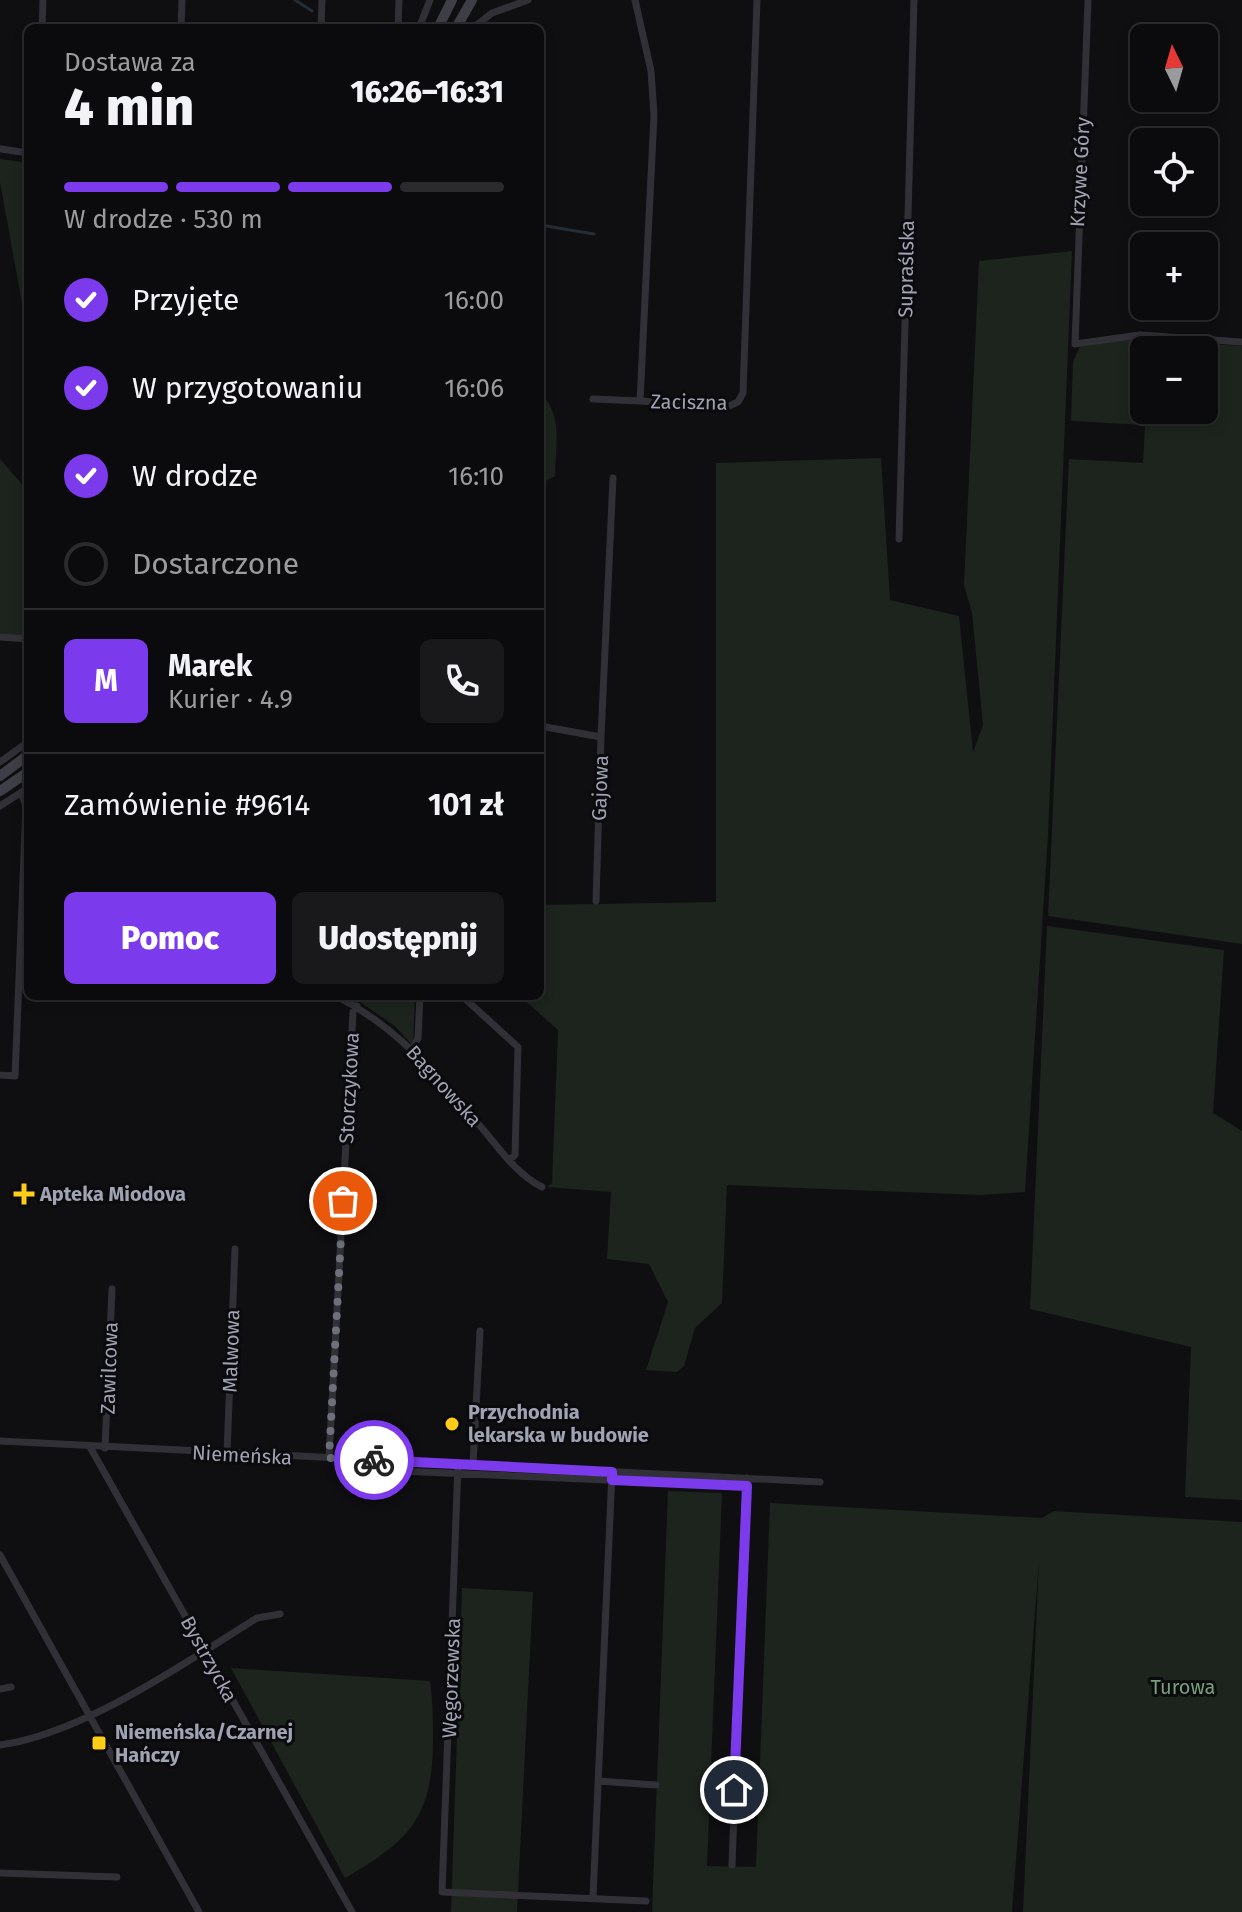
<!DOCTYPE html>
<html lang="pl">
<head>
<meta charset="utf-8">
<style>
	body { margin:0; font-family:"Fira Sans",sans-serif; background:#19191b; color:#f1f3f6; height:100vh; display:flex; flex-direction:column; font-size:30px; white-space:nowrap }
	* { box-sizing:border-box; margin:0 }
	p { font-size:26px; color:#9a9b9d }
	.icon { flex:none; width:44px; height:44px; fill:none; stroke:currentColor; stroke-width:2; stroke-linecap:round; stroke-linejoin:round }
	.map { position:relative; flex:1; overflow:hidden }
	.sheet { position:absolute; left:24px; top:24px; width:520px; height:976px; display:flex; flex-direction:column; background:#0b0b0d; border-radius:12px; box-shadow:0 4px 12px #0003,0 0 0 2px #2b2b2e }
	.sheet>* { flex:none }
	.needle { width:52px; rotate:355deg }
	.controls { position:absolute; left:1130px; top:24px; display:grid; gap:16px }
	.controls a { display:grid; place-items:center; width:88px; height:88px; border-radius:12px; background:#0b0b0d; box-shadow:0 4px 12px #0003,0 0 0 2px #2b2b2e; font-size:40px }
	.pin { position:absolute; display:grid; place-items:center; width:68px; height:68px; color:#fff; margin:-34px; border:4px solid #fff; border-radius:50%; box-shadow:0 2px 8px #0007 }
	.courier { position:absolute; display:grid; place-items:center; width:80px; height:80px; margin:-40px; border:6px solid #7c3aed; border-radius:50%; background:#fff; color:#222; box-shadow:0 2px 10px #0007 }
	.headline em { font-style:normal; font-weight:800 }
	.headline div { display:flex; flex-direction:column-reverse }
	.headline { display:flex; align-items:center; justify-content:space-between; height:136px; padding:0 40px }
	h1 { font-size:52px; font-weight:800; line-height:60px }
	.bar { display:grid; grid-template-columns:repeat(4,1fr); gap:12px 8px; align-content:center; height:96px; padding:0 40px }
	.bar i { height:10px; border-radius:6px; background:#2b2b2e }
	.bar .current { background:#7c3aed }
	.bar p { grid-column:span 4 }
	.line { display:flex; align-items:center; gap:20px; padding:0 40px; border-top:2px solid #2b2b2e }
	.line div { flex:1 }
	.round { display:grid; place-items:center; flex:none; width:84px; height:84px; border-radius:12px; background:#19191b }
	ol { padding:0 40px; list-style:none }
	li { display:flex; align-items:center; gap:24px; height:88px }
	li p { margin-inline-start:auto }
	li .icon { padding:8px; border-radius:50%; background:#7c3aed; color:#fff; stroke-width:4 }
	li:last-child { color:#9a9b9d }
	li i { width:44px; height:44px; border:4px solid #2b2b2e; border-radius:50% }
	.action { display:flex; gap:16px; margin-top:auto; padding:16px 40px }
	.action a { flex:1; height:92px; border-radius:12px; background:#7c3aed; color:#fff; font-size:32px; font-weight:800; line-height:92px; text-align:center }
	.action a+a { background:#19191b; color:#f1f3f6 }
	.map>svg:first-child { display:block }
</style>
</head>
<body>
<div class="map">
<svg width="1242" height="1912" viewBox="0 0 1242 1912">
	<rect width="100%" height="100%" fill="#0f0f11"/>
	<path fill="#1c241d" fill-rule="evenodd" d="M0,159L28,163V336L0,182Z
		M1072,251L1048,835L1025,1192L981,1195L727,1185L722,1303L695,1328L684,1366L677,1372L646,1370L668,1302L649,1264L607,1259L611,1192L547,1187L552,1183L558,1030L520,996H540V905L716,902V463L881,458L890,600L959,616L973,752L983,725L972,613L964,585L979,261Z
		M1130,339L1242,346V944L1048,916L1069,459L1143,463L1145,425L1071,421L1073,362L1080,347ZM1144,350H1204V410H1144Z
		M540,394C564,414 555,447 555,476L540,484Z
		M0,459L28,491V637L0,635Z
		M1047,926L1224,950L1213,1113L1242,1131V1500L1185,1497L1191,1347L1030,1309Z
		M351,996H415L413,1046L395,1026Z
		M668,1491L722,1493L707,1866L756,1867L770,1503L1042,1518L1054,1511L1242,1522V1912H1023L1039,1561L1012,1912H652Z
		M462,1588L533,1592L517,1912H451Z
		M231,1668L430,1681C433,1702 433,1722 433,1743C432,1818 409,1841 345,1878Z"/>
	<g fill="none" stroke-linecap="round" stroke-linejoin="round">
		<path stroke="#252c35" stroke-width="3" d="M295,0L312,11
			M540,225L594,234"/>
		<path stroke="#303036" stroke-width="7" d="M635,0L651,71L654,115L640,401L729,406L738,402L743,393L757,0
			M1088,0L1075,344L1140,335L1242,342
			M42,28L43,0
			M181,28L182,0
			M321,28L322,0
			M398,28L399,0
			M419,28L430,0
			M473,28L492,13L528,0
			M1,149L28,153
			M593,399L640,401
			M899,539L914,0
			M0,637L28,639
			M540,726L601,737L596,901
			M601,737L613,478
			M0,762L28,742
			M0,806L28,788
			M336,996C401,1029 434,1074 481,1127C499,1148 517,1175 542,1187
			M462,996L518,1047L515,1155L509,1160
			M412,1050L418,1038L420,996
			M0,1075L15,1076L26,806L21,792
			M0,1441L820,1482
			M90,1447L352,1912
			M105,1448L112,1289
			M227,1454L235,1249
			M329,1458L353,1012L357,1006
			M458,1464L442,1892L646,1901
			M473,1465L480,1331
			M375,1470L747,1486
			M0,1555L199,1912
			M0,1689L11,1687
			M0,1745C83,1734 186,1662 257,1618L280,1614
			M598,1781L656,1785
			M710,1788L756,1790
			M732,1865L747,1478
			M0,1873L117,1877
			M593,1897L612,1472"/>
		<path stroke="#3e3f46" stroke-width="10" d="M438,28L452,0
			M456,28L472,0
			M0,776L28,755
			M0,791L28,772"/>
	</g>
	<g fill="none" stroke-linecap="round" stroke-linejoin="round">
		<path stroke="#6d6f7a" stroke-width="8" stroke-dasharray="0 14.4" d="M343,1201L329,1458L374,1460"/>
		<path stroke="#7c3aed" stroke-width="10" d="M374,1460L612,1472V1480L747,1486L734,1790"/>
	</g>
	<g fill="#fecd1a" stroke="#0b0a0c" stroke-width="3">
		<path d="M20 1182h8v8h8v8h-8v8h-8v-8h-8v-8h8z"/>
		<circle cx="452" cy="1424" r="8"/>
		<rect x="91" y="1735" width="16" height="16" rx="4"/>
	</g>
	<g text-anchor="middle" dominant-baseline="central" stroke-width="6" stroke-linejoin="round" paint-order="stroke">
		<g font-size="20" fill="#9fa3b3" stroke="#0b0a0c">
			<text transform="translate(1080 172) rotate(-87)">Krzywe Góry</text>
			<text transform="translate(906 269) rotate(-89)">Supraślska</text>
			<text transform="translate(689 402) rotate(1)">Zaciszna</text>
			<text transform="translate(600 788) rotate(-88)">Gajowa</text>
			<text transform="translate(444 1086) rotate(48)">Bagnowska</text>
			<text transform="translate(349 1088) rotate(-87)">Storczykowa</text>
			<text transform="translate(231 1351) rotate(-88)">Malwowa</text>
			<text transform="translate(109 1368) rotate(-88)">Zawilcowa</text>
			<text transform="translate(242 1455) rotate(3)">Niemeńska</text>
			<text transform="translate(209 1659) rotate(61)">Bystrzycka</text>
			<text transform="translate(451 1678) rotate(-88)">Węgorzewska</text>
		</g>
		<g font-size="20" font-weight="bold" fill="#9fa3b3" stroke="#0b0a0c" text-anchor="start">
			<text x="40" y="1194">Apteka Miodova</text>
			<text x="468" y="1412">Przychodnia<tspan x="468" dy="23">lekarska w budowie</tspan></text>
			<text x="115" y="1732">Niemeńska/Czarnej<tspan x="115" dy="23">Hańczy</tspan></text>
		</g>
		<g font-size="20" fill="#75a07c" stroke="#0b0a0c">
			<text x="1183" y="1687">Turowa</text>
		</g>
	</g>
</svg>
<div class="controls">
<a><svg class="needle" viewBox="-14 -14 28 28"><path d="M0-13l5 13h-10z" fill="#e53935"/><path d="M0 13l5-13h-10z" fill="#9a9b9d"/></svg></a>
<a><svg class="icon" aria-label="locate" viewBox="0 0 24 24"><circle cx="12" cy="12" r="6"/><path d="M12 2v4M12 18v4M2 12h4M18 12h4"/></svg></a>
<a>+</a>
<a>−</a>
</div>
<div class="pin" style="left:343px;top:1201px;background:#ea580c"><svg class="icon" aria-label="bag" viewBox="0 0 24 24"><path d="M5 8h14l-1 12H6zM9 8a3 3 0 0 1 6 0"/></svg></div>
<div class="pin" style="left:734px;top:1790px;background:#1f2937"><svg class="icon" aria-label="home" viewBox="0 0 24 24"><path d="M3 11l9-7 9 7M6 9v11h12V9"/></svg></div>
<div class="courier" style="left:374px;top:1460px"><svg class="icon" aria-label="bike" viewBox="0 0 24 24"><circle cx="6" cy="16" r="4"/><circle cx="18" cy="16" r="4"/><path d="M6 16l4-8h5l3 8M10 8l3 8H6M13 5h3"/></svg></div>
<section class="sheet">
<div class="headline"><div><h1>4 min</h1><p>Dostawa za</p></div><em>16:26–16:31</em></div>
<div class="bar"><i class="current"></i><i class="current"></i><i class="current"></i><i></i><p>W drodze · 530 m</p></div>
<ol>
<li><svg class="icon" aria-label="check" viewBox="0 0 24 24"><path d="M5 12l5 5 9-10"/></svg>Przyjęte<p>16:00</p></li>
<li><svg class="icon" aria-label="check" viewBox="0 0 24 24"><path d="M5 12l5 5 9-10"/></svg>W przygotowaniu<p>16:06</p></li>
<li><svg class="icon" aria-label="check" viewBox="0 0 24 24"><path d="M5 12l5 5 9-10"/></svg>W drodze<p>16:10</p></li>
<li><i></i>Dostarczone</li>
</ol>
<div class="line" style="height:144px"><b class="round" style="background:#7c3aed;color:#fff">M</b><div><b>Marek</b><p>Kurier · 4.9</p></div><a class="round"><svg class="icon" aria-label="phone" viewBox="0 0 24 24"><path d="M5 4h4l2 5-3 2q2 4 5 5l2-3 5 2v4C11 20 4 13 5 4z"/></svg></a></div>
<div class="line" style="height:104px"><div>Zamówienie #9614</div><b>101 zł</b></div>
<div class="action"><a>Pomoc</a><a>Udostępnij</a></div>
</section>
</div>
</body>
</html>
